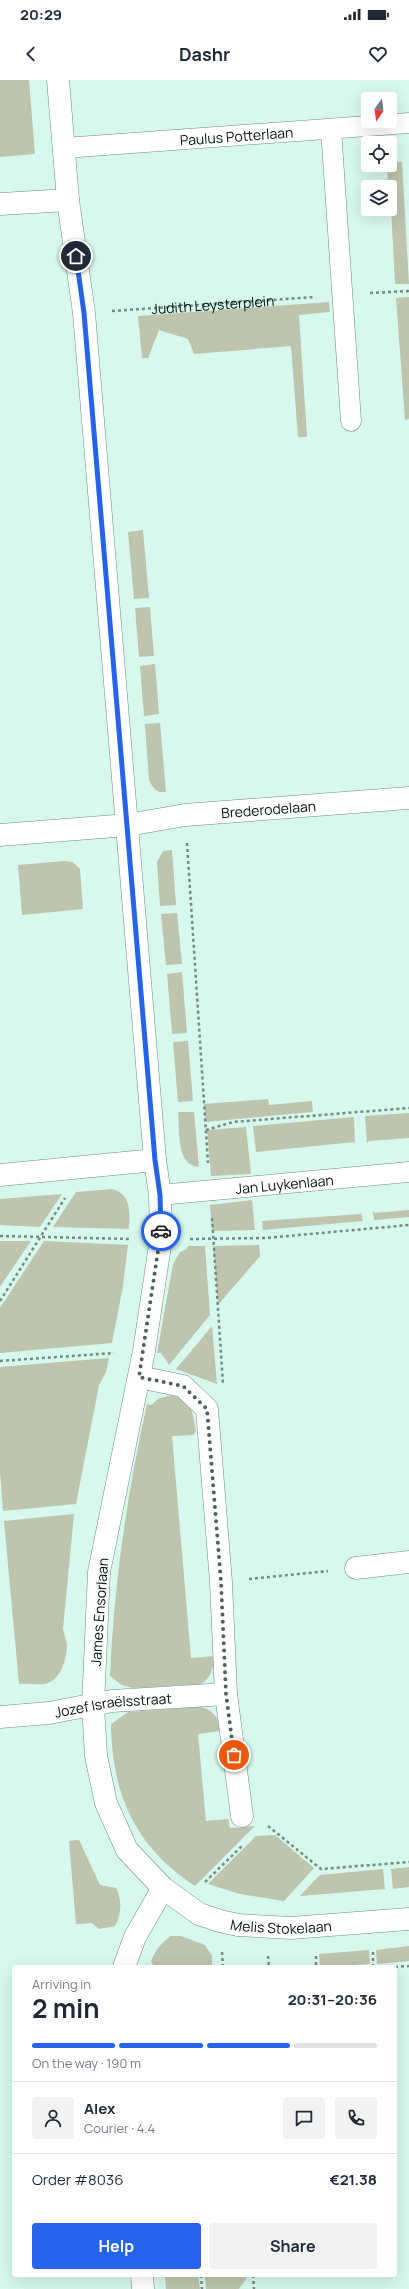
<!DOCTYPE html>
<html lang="en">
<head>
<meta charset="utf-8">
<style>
	body { margin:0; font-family:Manrope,sans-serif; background:#f2f2f3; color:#1f2937; height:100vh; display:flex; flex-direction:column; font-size:15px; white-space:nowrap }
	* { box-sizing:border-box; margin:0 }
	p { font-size:13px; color:#747a83 }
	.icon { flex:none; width:22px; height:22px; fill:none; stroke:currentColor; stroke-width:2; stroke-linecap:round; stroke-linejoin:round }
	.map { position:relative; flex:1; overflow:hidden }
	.side { position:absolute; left:12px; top:1885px; width:385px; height:312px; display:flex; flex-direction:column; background:#fff; border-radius:4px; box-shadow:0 4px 16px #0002 }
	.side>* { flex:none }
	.needle { width:26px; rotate:194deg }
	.buttons { position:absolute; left:361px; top:12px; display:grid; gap:8px }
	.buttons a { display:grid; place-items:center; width:36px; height:36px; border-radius:4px; background:#fff; box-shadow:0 4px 16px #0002; font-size:20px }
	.pin { position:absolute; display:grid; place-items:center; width:34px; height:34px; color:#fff; margin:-17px; border:2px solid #fff; border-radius:50%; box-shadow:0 1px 4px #0007 }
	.courier { position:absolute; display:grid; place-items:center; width:40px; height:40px; margin:-20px; border:3px solid #2563eb; border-radius:50%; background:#fff; color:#222; box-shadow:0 1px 5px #0007 }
	.headline em { font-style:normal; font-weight:700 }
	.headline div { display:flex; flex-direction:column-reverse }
	.headline { display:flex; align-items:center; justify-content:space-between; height:68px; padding:0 20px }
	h1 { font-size:26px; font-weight:700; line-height:30px }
	.bar { display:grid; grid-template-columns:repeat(4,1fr); gap:6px 4px; align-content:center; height:48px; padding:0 20px }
	.bar i { height:5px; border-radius:3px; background:#e0e1e3 }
	.bar .selected { background:#2563eb }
	.bar p { grid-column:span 4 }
	.line { display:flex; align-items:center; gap:10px; padding:0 20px; border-top:1px solid #e0e1e3 }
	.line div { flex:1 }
	.round { display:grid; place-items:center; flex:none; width:42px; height:42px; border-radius:4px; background:#f2f2f3 }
	.action { display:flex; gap:8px; margin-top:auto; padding:8px 20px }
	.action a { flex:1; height:46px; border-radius:4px; background:#2563eb; color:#fff; font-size:16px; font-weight:700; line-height:46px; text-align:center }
	.action a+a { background:#f2f2f3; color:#1f2937 }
	.status { display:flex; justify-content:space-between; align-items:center; height:28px; padding:0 20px; background:#fff; direction:ltr }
	.status svg { height:11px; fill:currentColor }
	header { display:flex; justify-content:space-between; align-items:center; height:52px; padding:0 20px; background:#fff; font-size:18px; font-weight:700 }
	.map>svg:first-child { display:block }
</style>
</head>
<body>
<div class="status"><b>20:29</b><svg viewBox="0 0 49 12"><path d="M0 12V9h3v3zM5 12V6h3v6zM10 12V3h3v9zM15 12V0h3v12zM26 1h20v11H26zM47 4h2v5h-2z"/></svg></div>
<header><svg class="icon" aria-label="back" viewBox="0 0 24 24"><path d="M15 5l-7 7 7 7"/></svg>Dashr<svg class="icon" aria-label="heart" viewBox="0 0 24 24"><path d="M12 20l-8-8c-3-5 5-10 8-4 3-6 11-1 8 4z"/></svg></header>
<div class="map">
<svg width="409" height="2209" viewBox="0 0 409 2209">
	<rect width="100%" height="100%" fill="#d7f8ed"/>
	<path fill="#bec4ad" d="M0,0H29L35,74L0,77Z
		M390,82H402L409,204H395L390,107H388L387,85H390Z
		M409,217V339L405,340L396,218Z
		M329,222L330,232L299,235L307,357H298L291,266L194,274L188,259L159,250L148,278H142L138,236Z
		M143,450L149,518L134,519L128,452Z
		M150,527L154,576L139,577L135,528Z
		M155,584L159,634L144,636L140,586Z
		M160,643L166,712C157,713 153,709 149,700L145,644Z
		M172,770L176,825L160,826L157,782L163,771Z
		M64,781L73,782L80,789L83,829L22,835L18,785Z
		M177,833L182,884L166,885L161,834Z
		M182,892L187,953L172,954L167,894Z
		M188,961L193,1021L178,1022L173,962Z
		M268,1019L269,1025L312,1021L313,1032L206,1042L204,1024Z
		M178,1032H194L199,1087C175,1085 180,1050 178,1032Z
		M409,1033V1058L369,1061L367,1063L365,1036Z
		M354,1037L355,1064L354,1062L256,1072L253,1046Z
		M246,1047L251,1094L211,1096L207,1050Z
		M112,1109C131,1114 130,1132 129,1149L53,1147L76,1112Z
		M62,1114L40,1147L0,1145V1119Z
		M252,1120L255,1150L212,1151L210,1125Z
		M409,1130V1137L374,1140L373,1131L375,1133Z
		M361,1132L363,1141L263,1150L262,1141L360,1134Z
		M0,1161H31L0,1207Z
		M44,1161L128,1165L123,1206L112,1263L0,1273V1228Z
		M259,1165L260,1176L218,1225L213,1166Z
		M188,1166H205L210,1235L169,1285L161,1273H157L173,1184L180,1172L187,1169Z
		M212,1246L217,1304L176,1289Z
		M109,1278L106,1292L99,1305L76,1424L3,1431L0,1391V1287Z
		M171,1315C194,1320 192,1333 196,1351L193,1355L172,1356L191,1578L214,1576C214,1587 211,1598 201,1604L133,1608L122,1605L110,1596C114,1504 127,1414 147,1324L151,1325L158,1319Z
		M74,1434L63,1549C64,1554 66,1559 67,1564C67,1578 61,1601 44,1604C36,1605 28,1603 19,1604L4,1441Z
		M197,1627C211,1627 219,1637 221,1651L198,1654L206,1741L228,1739L230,1748L255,1746L195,1806C135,1767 112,1714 111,1644L128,1632Z
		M275,1755L314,1788L284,1821L240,1814L208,1804L256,1756Z
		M79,1760L100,1805L116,1808C122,1820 122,1833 115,1846L99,1849L92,1843L76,1844L69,1761Z
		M409,1787V1807L393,1809L391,1789Z
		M383,1789L385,1809L300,1816L320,1795Z
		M171,1856H181L205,1865L212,1876V1887H154L151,1881C156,1869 161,1863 171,1856Z
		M409,1866V1881L377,1884L376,1870Z
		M369,1870L370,1884L320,1887L319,1874Z
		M165,2195H198L200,2209H166Z
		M246,2195V2199L239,2209H206L205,2196Z"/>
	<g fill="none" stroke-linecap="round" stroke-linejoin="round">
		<g stroke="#6c8a81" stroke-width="21">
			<g id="lane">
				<path d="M331,49L351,341"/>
				<path id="s2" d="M64,68L409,43"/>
				<path id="s3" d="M160,1115L409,1092"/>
			</g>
		</g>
		<g stroke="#6c8a81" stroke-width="23">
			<g id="street">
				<path id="s4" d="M58,0L68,120L84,233L155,1080L160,1115L161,1159L144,1271L99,1492L93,1626L96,1676L106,1723L127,1770L163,1808L199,1834L220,1841L238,1845L291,1848L409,1839"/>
				<path d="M0,124L68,120"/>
				<path id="s5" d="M0,755L128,745L185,735L409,718"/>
				<path d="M0,1095L155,1080"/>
				<path d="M139,1297L183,1306L207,1329L221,1502L226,1614L242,1736"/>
				<path d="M356,1488L409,1482"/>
				<path id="s6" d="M0,1637L49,1633L112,1621L226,1614"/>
				<path d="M124,1887L135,1857L163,1808"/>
				<path d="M142,2195L143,2209"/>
			</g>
		</g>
		<g stroke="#758b84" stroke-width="2.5" stroke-dasharray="3 3" stroke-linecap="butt">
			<path d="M370,213L409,211"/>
			<path id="s1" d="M112,231L315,217"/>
			<path d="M187,763L208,1083"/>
			<path d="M206,1050L233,1042L409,1028"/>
			<path d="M212,1138L223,1304"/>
			<path d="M0,1156L131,1159"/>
			<path d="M190,1159L266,1158L409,1145"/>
			<path d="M0,1221L65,1118"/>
			<path d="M0,1281L114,1273"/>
			<path d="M249,1499L328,1491"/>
			<path d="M268,1746L321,1789L409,1782"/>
			<path d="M205,1802L243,1765"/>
			<path d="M222,1872L223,1887"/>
			<path d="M373,1872V1887"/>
			<path d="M268,1876L269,1887"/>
			<path d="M316,1876V1887"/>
			<path d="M395,1887L409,1886"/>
			<path d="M201,2195L202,2209"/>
			<path d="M253,2195L254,2209"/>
		</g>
		<use href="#lane" stroke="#fff" stroke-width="20"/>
		<use href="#street" stroke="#fff" stroke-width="22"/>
	</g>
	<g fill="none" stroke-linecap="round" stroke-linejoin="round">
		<path stroke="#4e615b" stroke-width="4" stroke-dasharray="0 7.2" d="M161,1151L139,1297L183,1306L207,1329L221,1502L226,1614L234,1675"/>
		<path stroke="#2563eb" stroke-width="5" d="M76,176L84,233L155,1080L160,1115L161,1151"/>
	</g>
	<g text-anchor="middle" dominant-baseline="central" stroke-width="4" stroke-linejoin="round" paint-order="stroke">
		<g font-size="14" fill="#05100c" stroke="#f8fefc">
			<text stroke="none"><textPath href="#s2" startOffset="173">Paulus Potterlaan</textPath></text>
			<text stroke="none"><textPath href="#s1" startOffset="101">Judith Leysterplein</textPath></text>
			<text stroke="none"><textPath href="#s5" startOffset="270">Brederodelaan</textPath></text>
			<text stroke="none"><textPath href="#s3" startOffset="125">Jan Luykenlaan</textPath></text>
			<text transform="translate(99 1532) rotate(-86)">James Ensorlaan</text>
			<text stroke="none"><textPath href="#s6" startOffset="114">Jozef Israëlsstraat</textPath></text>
			<text stroke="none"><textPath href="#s4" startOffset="1967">Melis Stokelaan</textPath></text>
		</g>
	</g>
</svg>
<div class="buttons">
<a><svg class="needle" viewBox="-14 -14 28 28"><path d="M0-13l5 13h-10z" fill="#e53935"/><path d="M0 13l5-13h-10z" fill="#747a83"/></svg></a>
<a><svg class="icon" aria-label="locate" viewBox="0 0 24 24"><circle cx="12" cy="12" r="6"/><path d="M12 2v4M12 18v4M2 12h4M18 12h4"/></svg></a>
<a><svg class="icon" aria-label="layers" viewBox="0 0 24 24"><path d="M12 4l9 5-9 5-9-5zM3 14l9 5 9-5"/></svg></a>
</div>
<div class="pin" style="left:234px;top:1675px;background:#ea580c"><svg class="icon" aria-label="bag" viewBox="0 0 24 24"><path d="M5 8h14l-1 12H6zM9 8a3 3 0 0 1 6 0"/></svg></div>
<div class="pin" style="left:76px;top:176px;background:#1f2937"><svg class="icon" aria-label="home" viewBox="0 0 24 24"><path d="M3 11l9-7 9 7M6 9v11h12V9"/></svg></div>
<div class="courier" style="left:161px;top:1151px"><svg class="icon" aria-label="car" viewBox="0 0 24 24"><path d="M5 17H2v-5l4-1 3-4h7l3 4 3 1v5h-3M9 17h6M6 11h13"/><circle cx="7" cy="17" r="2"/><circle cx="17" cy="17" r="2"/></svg></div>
<section class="side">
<div class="headline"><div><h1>2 min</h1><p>Arriving in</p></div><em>20:31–20:36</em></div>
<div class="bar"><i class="selected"></i><i class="selected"></i><i class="selected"></i><i></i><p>On the way · 190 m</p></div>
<div class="line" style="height:72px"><a class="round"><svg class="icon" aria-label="person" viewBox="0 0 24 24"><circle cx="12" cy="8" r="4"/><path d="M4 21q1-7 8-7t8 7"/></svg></a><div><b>Alex</b><p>Courier · 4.4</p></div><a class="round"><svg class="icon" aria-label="chat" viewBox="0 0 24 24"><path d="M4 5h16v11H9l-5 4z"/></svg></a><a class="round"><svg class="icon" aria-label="phone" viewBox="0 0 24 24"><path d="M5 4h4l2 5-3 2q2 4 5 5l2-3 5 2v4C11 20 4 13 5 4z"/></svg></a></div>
<div class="line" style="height:52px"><div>Order #8036</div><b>€21.38</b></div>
<div class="action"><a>Help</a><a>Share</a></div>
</section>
</div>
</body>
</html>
